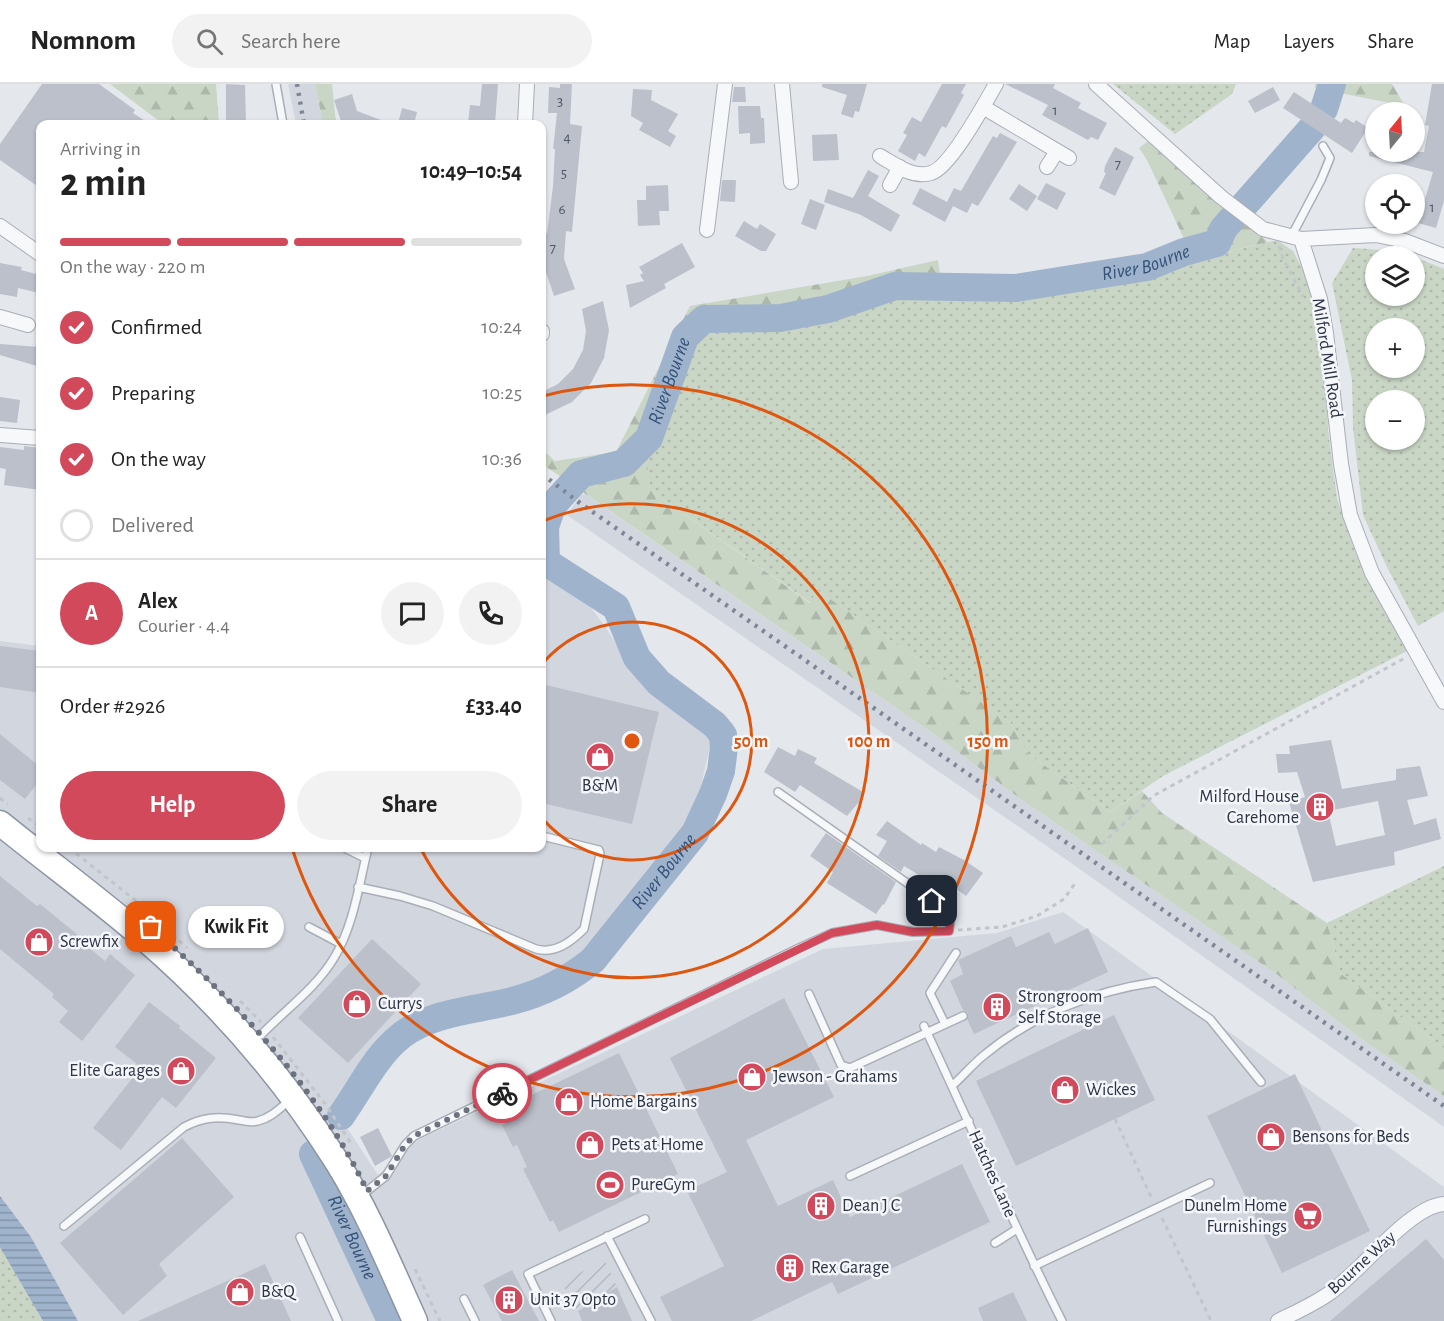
<!DOCTYPE html>
<html lang="en">
<head>
<meta charset="utf-8">
<style>
	body { margin:0; font-family:"Alegreya Sans",sans-serif; background:#f2f2f2; color:#222; height:100vh; display:flex; flex-direction:column; font-size:22px; white-space:nowrap }
	* { box-sizing:border-box; margin:0 }
	p { font-size:20px; color:#767676 }
	.icon { flex:none; width:33px; height:33px; fill:none; stroke:currentColor; stroke-width:2; stroke-linecap:round; stroke-linejoin:round }
	.map { position:relative; flex:1; overflow:hidden }
	.sheet { position:absolute; left:36px; top:36px; width:510px; height:732px; display:flex; flex-direction:column; background:#fff; border-radius:12px; box-shadow:0 2px 4px #0004 }
	.sheet>* { flex:none }
	.needle { width:39px; rotate:18deg }
	.controls { position:absolute; left:1365px; top:18px; display:grid; gap:12px }
	.controls a { display:grid; place-items:center; width:60px; height:60px; border-radius:50%; background:#fff; box-shadow:0 2px 4px #0004; font-size:30px }
	.pin { position:absolute; display:grid; place-items:center; width:51px; height:51px; color:#fff; margin:-26px; border-radius:12px; box-shadow:0 3px 9px #0006 }
	.courier { position:absolute; display:grid; place-items:center; width:60px; height:60px; margin:-30px; border:4px solid #d1495b; border-radius:50%; background:#fff; color:#222; box-shadow:0 2px 8px #0007 }
	.bubble { position:absolute; height:42px; border-radius:21px; background:#fff; box-shadow:0 2px 4px #0004; font-size:20px; font-weight:700; line-height:42px; text-align:center }
	.summary em { font-style:normal; font-weight:700 }
	.summary div { display:flex; flex-direction:column-reverse }
	.summary { display:flex; align-items:center; justify-content:space-between; height:102px; padding:0 24px }
	h1 { font-size:39px; font-weight:700; line-height:45px }
	.bar { display:grid; grid-template-columns:repeat(4,1fr); gap:9px 6px; align-content:center; height:72px; padding:0 24px }
	.bar i { height:8px; border-radius:4px; background:#e0e0e0 }
	.bar .selected { background:#d1495b }
	.bar p { grid-column:span 4 }
	.line { display:flex; align-items:center; gap:15px; padding:0 24px; border-top:2px solid #e0e0e0 }
	.line div { flex:1 }
	.round { display:grid; place-items:center; flex:none; width:63px; height:63px; border-radius:32px; background:#f2f2f2 }
	ol { padding:0 24px; list-style:none }
	li { display:flex; align-items:center; gap:18px; height:66px }
	li p { margin-inline-start:auto }
	li .icon { padding:6px; border-radius:50%; background:#d1495b; color:#fff; stroke-width:4 }
	li:last-child { color:#767676 }
	li i { width:33px; height:33px; border:3px solid #e0e0e0; border-radius:50% }
	.button { display:flex; gap:12px; margin-top:auto; padding:12px 24px }
	.button a { flex:1; height:69px; border-radius:36px; background:#d1495b; color:#fff; font-size:24px; font-weight:700; line-height:69px; text-align:center }
	.button a+a { background:#f2f2f2; color:#222 }
	header { display:flex; align-items:center; gap:36px; box-sizing:border-box; height:84px; padding:0 30px; background:#fff; border-bottom:2px solid #e0e0e0 }
	header strong { font-size:28px }
	nav { display:flex; gap:33px; margin-inline-start:auto; font-size:21px }
	.search { width:420px; height:54px; background:#f2f2f2; display:flex; align-items:center; gap:15px; box-sizing:border-box; padding:0 21px; border-radius:33px; color:#767676; font-size:22px }
	.map>svg:first-child { display:block }
</style>
</head>
<body>
<header>
<strong>Nomnom</strong>
<div class="search"><svg class="icon" aria-label="search" viewBox="0 0 24 24"><circle cx="10" cy="10" r="6"/><path d="M15 15l6 6"/></svg>Search here</div>
<nav><a>Map</a><a>Layers</a><a>Share</a></nav>
</header>
<div class="map">
<svg width="1444" height="1237" viewBox="0 0 1444 1237">
	<defs>
		<pattern id="industrial-furrows" width="10" height="10" patternUnits="userSpaceOnUse" patternTransform="scale(1.5)"><rect width="10" height="10" fill="#d2d6de"/><path d="M-1 1l2-2M0 10L10 0M9 11l2-2" fill="none" stroke="#b4b8c0"/></pattern>
		<pattern id="grass-dots" width="8" height="8" patternUnits="userSpaceOnUse" patternTransform="scale(1.5)"><rect width="8" height="8" fill="#c9d6c5"/><path d="M2 2h.1M6 6h.1" fill="none" stroke="#adb8ab" stroke-width="1.8" stroke-linecap="round"/></pattern>
		<pattern id="forest-firs" width="22" height="20" patternUnits="userSpaceOnUse" patternTransform="scale(1.5)"><rect width="22" height="20" fill="#c9d6c5"/><path d="M5 1l3.5 6h-7zM16 11l3.5 6h-7z" fill="#adb8ab"/></pattern>
		<pattern id="water-rules" width="6" height="5" patternUnits="userSpaceOnUse" patternTransform="scale(1.5)"><rect width="6" height="5" fill="#9fb4cc"/><path d="M0 2.5h6" fill="none" stroke="#8293a7"/></pattern>
	</defs>
	<rect width="100%" height="100%" fill="#e4e7ec"/>
	<path fill="#d2d6de" d="M288,0H315L323,40H296Z
		M585,410L931,648L1022,716L1275,889L1360,954L1444,1012V1043L1064,774L567,431L581,411Z
		M542,466L596,530L648,605L712,654L691,744L628,824L570,889L419,935L385,957L336,1027L378,1091L418,1056L823,865L997,849L1063,828L1444,1103V1237H78L31,1153L0,1112V557L40,562V764H542Z"/>
	<path fill="url(#industrial-furrows)" d="M605,1177L617,1203L593,1220L578,1227L561,1198Z"/>
	<path fill="url(#grass-dots)" fill-rule="evenodd" d="M1113,0H1236L1232,10L1175,50Z
		M1277,156L1293,167L1304,188L1313,215L1326,272L1328,346L1337,414L1356,470L1407,567L1163,692L1110,728L1027,669L1010,638L817,506L811,519L650,406L646,380L686,276L700,254L713,245L892,214L1060,208Z
		M1353,164C1390,166 1410,170 1444,185V527L1418,542L1387,483L1363,431L1353,344L1352,296L1332,199ZM1376,172H1414V212H1376ZM1376,244H1414V284H1376ZM1376,316H1414V356H1376Z
		M1444,782V964L1341,890L1327,839Z
		M0,1163L5,1168L43,1237H0Z"/>
	<path fill="url(#forest-firs)" d="M110,0H216L219,40H163Z
		M315,0H332L336,40H323Z
		M1315,0H1392L1405,22L1315,4Z
		M1148,57L1268,158L1194,176L1147,76L1139,64Z
		M938,176L943,212L892,214L713,245L700,254L686,276L647,380L650,406L810,519L817,506L1010,638L1027,669L1110,728L1142,707L1162,729L1327,839L1341,890L1444,964V1012L1360,954L1275,889L1022,716L931,648L542,380V365L555,377L616,368L690,222L867,192Z"/>
	<path fill="url(#water-rules)" d="M0,1112L31,1153L78,1237H43L0,1163Z"/>
	<g fill="none" stroke-linecap="round" stroke-linejoin="round">
		<g stroke="#9fb4cc" stroke-width="28">
			<path d="M1324,25L1332,0"/>
			<path id="s1" d="M341,1032C361,1004 375,972 402,951C432,928 476,926 512,917C543,909 569,896 593,876L695,749L713,710L721,687L724,663L723,651L715,641L659,599L637,574L616,523L546,478L545,443L552,422L581,390L624,379L649,354L685,253L704,235L780,234L828,225L895,202L1016,204L1147,183L1184,168L1217,159L1224,144L1312,44"/>
			<path id="s2" d="M313,1070L391,1237"/>
		</g>
	</g>
	<path fill="#bbc0ca" fill-rule="evenodd" d="M42,0H99L135,26L133,29L150,40H40V104L0,76V60Z
		M226,0L245,1L246,40H226Z
		M482,0H498L495,40H468L470,21L480,22Z
		M560,0H572L570,40L582,42L572,148L566,147L564,175L575,205L554,212L542,176V150H547L553,102L555,65H553L557,29H548L549,3L560,4Z
		M822,0H867L859,28L855,27L853,34L841,30L847,11L822,3Z
		M942,0H966L961,9L964,11L946,44L942,42L925,73L919,69L915,77L898,67L907,51L903,49L912,33L921,38Z
		M1005,0H1055L1053,4L1081,19L1078,24L1107,39L1098,56L1091,53L1088,56L1042,31L1048,21Z
		M1432,0H1444V117L1436,144L1418,139L1433,88L1369,72V68H1424L1429,42L1425,41Z
		M734,3H745L746,18H732Z
		M1273,3L1280,16L1255,29L1248,17Z
		M633,5L652,6L651,16L678,30L668,47L676,52L670,63L639,46L643,39L631,32Z
		M1294,8L1341,39L1345,34L1354,39L1356,36L1368,44L1352,69L1283,24Z
		M352,10L357,27L389,39L388,40H342L334,16Z
		M738,22H760L761,34H764L765,59L750,60V49L739,50Z
		M402,24L417,28L414,40H398Z
		M1000,49L1017,58L978,122L972,119L967,129L953,122L945,138L912,120L920,104L947,118L954,104L961,107L993,52L997,54Z
		M837,50L839,76L813,77L812,51Z
		M1115,63L1134,73L1115,112L1099,104L1106,89L1104,88L1105,82Z
		M868,86L879,92L868,112L900,131L891,148L861,131L824,118L828,105L853,114Z
		M722,96H736L735,118L720,117Z
		M1046,99L1066,109L1057,126L1037,115Z
		M1019,100L1037,112L1027,127L1009,115Z
		M668,101L669,127H659L660,141L638,142L637,116H646V102Z
		M810,115L825,121L816,146L801,140Z
		M744,137L757,145L760,140L776,150L766,167H761L735,152Z
		M682,159L695,183L664,200L666,204L630,224L626,201L644,197L640,191L643,189L639,183Z
		M0,179L22,183L21,186L40,191L39,209L18,204L17,213L0,210Z
		M603,217L609,246L604,274L591,299L572,318L545,331L542,318V308L558,300L573,285L583,266L586,247L582,225Z
		M0,260L40,263V283L0,271Z
		M0,313L20,316L17,339L0,337Z
		M24,362L40,364V406L4,401L6,385L0,384V363L24,366Z
		M0,562L40,567V609L0,603Z
		M542,600L659,628L632,740L542,719Z
		M0,650L40,683V696L25,715L0,696Z
		M1331,656L1342,705L1396,696V685L1420,682L1428,712L1407,716L1414,741L1436,734L1441,755L1394,768L1395,781L1313,798L1289,718L1305,713L1297,688L1278,689L1276,670H1290L1289,662ZM1378,717L1385,751L1336,762L1328,727Z
		M778,663L795,672L798,665L817,674L814,679L863,708L859,718L847,732L800,701L795,708L764,688Z
		M887,737L921,761L922,759L936,768L939,763L964,776L983,789L966,812L947,798L942,805L904,782L901,788L878,772L887,757L876,751Z
		M826,749L896,798L884,821L883,820L876,830L827,799L833,788L810,772Z
		M0,792L37,822L40,820L78,851L76,853L105,877L110,870L135,891L82,957L59,938L68,927L52,913L54,910L0,865Z
		M1088,844L1108,888L974,950L967,935L968,929L963,926L950,897L963,890L958,876L1011,852L1016,863L1049,848L1055,860Z
		M372,855L421,900L348,979L298,934Z
		M784,914L834,1013L746,1056L778,1122L833,1096L850,1133L962,1080L990,1138L838,1210L832,1198L751,1237H672L660,1213L724,1182L687,1107L727,1088L670,974Z
		M149,918L180,942L179,944L216,974L176,1024L162,1013L121,1066L93,1044L141,983L115,963Z
		M1114,931L1155,1016L1016,1082L976,997Z
		M619,969L678,1090L559,1148L553,1136L550,1138L523,1085L527,1083L517,1061L513,1063L502,1041L506,1039L500,1026Z
		M1295,990L1370,1147L1282,1189L1207,1032Z
		M378,1044L392,1072L375,1082L360,1053Z
		M182,1054L234,1113L159,1180L167,1192L123,1231L60,1159Z
		M1426,1155L1444,1176V1237H1330Z
		M265,1180L291,1237H138Z
		M512,1186L539,1237H502L483,1201Z
		M617,1203L632,1237H582L578,1227Z
		M1013,1208L1027,1237H983L978,1224Z"/>
	<g fill="none" stroke-linecap="round" stroke-linejoin="round">
		<g stroke="#a9aeb7" stroke-width="10">
			<path id="lane" d="M276,0L283,40
				M1291,153L1321,96L1330,74L1323,62
				M345,764L365,774
				M358,803L400,812L433,822L536,865C555,870 571,858 584,845L600,770L599,766L542,752
				M309,843L341,860
				M809,910L841,981L850,984L963,932
				M945,940L930,909L956,869
				M924,942C970,1040 1013,1140 1062,1237
				M261,951C285,926 316,904 334,874C354,841 359,800 368,764
				M953,1001C963,992 972,981 983,972C1032,931 1093,907 1156,898L1210,935L1261,998
				M850,1092L969,1037
				M367,1107L386,1092L405,1061L414,1052L799,864L832,849L877,841L913,848L949,847L951,830L778,708
				M64,1142L184,1043C203,1033 218,1032 239,1036C246,1037 251,1039 258,1037C271,1034 280,1024 290,1016
				M607,1152L651,1237
				M300,1153L338,1237
				M995,1159L1017,1145
				M1034,1182L1210,1099
				M464,1215L475,1237
				M551,1237L528,1190L645,1135"/>
		</g>
		<g stroke="#a9aeb7" stroke-width="16">
			<path id="street" d="M782,0L791,98
				M1096,0L1221,113L1263,145L1301,155L1376,151L1405,157L1444,172
				M983,23L1069,74
				M525,40L527,0
				M880,72C894,80 913,95 931,89C950,84 985,19 996,0
				M1047,83L1057,67
				M890,101L900,83
				M0,142L40,170
				M707,146L725,0
				M1301,155L1320,215L1326,249L1341,380L1350,431L1372,489L1444,618
				M0,233L28,241
				M542,247V250
				M0,351L40,354
				M1278,1237C1296,1228 1315,1220 1331,1208C1361,1187 1410,1122 1444,1120"/>
		</g>
		<g stroke="#8b94a3" stroke-width="27">
			<path id="highway" d="M0,739C48,778 99,815 145,855C220,920 285,995 337,1078C368,1128 391,1184 415,1237"/>
		</g>
		<path stroke="#c2c5cb" stroke-width="3" stroke-dasharray="4.5 4.5" stroke-linecap="butt" d="M1279,162L1283,174L1303,213
			M0,714L8,720
			M28,734L40,743
			M1102,760L1153,712L1403,575
			M69,764L140,820L187,864
			M958,846L1002,843L1037,832L1064,815L1076,798
			M240,917L261,938
			M273,953L326,1021L352,1061
			M1115,1035L1152,1115
			M1162,1134L1211,1237
			M415,1185L440,1237"/>
		<use href="#lane" stroke="#f7f8fa" stroke-width="7"/>
		<use href="#street" stroke="#f7f8fa" stroke-width="14"/>
		<use href="#highway" stroke="#fff" stroke-width="24"/>
		<path stroke="#7d8696" stroke-width="4.5" stroke-dasharray="3 6" stroke-linecap="butt" d="M297,0L304,40
			M542,390L577,417L1444,1022"/>
	</g>
	<g fill="none" stroke-linecap="round" stroke-linejoin="round">
		<path stroke="#6c737f" stroke-width="6" stroke-dasharray="0 10.8" d="M151,843C234,916 320,1006 367,1107L386,1092L405,1061L414,1052L502,1009"/>
		<path stroke="#d1495b" stroke-width="8" d="M502,1009L832,849L877,841L913,848L949,847L951,830L932,817"/>
	</g>
	<g fill="none" stroke="#df570f" stroke-width="3">
		<path d="M542 580A119 119 0 1 1 542 734"/>
		<path d="M543 437A237 237 0 1 1 421 765"/>
		<path d="M543 312A356 356 0 1 1 292 764"/>
	</g>
	<defs>
		<g id="shop-disc" transform="scale(1.5)"><circle r="9.5" fill="#d1495b" stroke="#f4f6f9"/><path d="M-5-2.5h2.3a2.7 3.5 0 0 1 5.4 0H5L5.5 6h-11ZM-1.5-2.5h3a1.5 2.3 0 0 0-3 0Z" fill="#fff"/></g>
		<g id="building-disc" transform="scale(1.5)"><circle r="9.5" fill="#d1495b" stroke="#f4f6f9"/><path d="M-4-6H4V6H1V3H-1V6H-4ZM-2.5-4.3h1.7v1.8h-1.7ZM.8-4.3h1.7v1.8H.8ZM-2.5-1h1.7V.8h-1.7ZM.8-1h1.7V.8H.8Z" fill="#fff"/></g>
		<g id="stadium-disc" transform="scale(1.5)"><circle r="9.5" fill="#d1495b" stroke="#f4f6f9"/><path d="M0-5a6.5 5 0 1 0 0 10a6.5 5 0 1 0 0-10ZM-3.5-1.8h7v3.6h-7Z" fill="#fff"/></g>
		<g id="supermarket-disc" transform="scale(1.5)"><circle r="9.5" fill="#d1495b" stroke="#f4f6f9"/><path d="M-6-5.5h2.5l.6 2H6L4.5 2H-2.5L-4.4-4H-6ZM-1.5 3.2a1.3 1.3 0 1 0 .1 0ZM3 3.2a1.3 1.3 0 1 0 .1 0Z" fill="#fff"/></g>
	</defs>
	<g fill-rule="evenodd">
		<use href="#shop-disc" x="600" y="673"/>
		<use href="#building-disc" x="1320" y="723"/>
		<use href="#shop-disc" x="39" y="858"/>
		<use href="#shop-disc" x="357" y="920"/>
		<use href="#building-disc" x="997" y="923"/>
		<use href="#shop-disc" x="181" y="987"/>
		<use href="#shop-disc" x="752" y="993"/>
		<use href="#shop-disc" x="1065" y="1006"/>
		<use href="#shop-disc" x="569" y="1018"/>
		<use href="#shop-disc" x="1271" y="1053"/>
		<use href="#shop-disc" x="590" y="1061"/>
		<use href="#stadium-disc" x="610" y="1101"/>
		<use href="#building-disc" x="821" y="1122"/>
		<use href="#supermarket-disc" x="1308" y="1132"/>
		<use href="#building-disc" x="790" y="1184"/>
		<use href="#shop-disc" x="240" y="1208"/>
		<use href="#building-disc" x="509" y="1216"/>
	</g>
	<g text-anchor="middle" dominant-baseline="central" stroke-width="5" stroke-linejoin="round" paint-order="stroke">
		<g font-size="15" fill="#4f5766">
			<text x="560" y="17">3</text>
			<text x="1055" y="26">1</text>
			<text x="567" y="53">4</text>
			<text x="1118" y="80">7</text>
			<text x="564" y="89">5</text>
			<text x="1432" y="123">1</text>
			<text x="562" y="125">6</text>
			<text x="553" y="164">7</text>
		</g>
		<g font-size="18" fill="#2b3445" stroke="#f4f6f9">
			<text transform="translate(1327 274) rotate(81)">Milford Mill Road</text>
			<text transform="translate(992 1090) rotate(66)">Hatches Lane</text>
			<text transform="translate(1362 1179) rotate(-42)">Bourne Way</text>
		</g>
		<g font-size="18" fill="#2b3445" stroke="#f4f6f9" text-anchor="start">
			<text x="600" y="702" text-anchor="middle">B&amp;M</text>
			<text x="1299" y="713" text-anchor="end">Milford House<tspan x="1299" dy="21">Carehome</tspan></text>
			<text x="60" y="858">Screwfix</text>
			<text x="1018" y="913">Strongroom<tspan x="1018" dy="21">Self Storage</tspan></text>
			<text x="378" y="920">Currys</text>
			<text x="160" y="987" text-anchor="end">Elite Garages</text>
			<text x="773" y="993">Jewson - Grahams</text>
			<text x="1086" y="1006">Wickes</text>
			<text x="590" y="1018">Home Bargains</text>
			<text x="1292" y="1053">Bensons for Beds</text>
			<text x="611" y="1061">Pets at Home</text>
			<text x="631" y="1101">PureGym</text>
			<text x="842" y="1122">Dean J C</text>
			<text x="1287" y="1122" text-anchor="end">Dunelm Home<tspan x="1287" dy="21">Furnishings</tspan></text>
			<text x="811" y="1184">Rex Garage</text>
			<text x="261" y="1208">B&amp;Q</text>
			<text x="530" y="1216">Unit 37 Opto</text>
		</g>
		<g font-size="20" font-style="italic" fill="#34527a" stroke="#f4f6f9">
			<text stroke="none"><textPath href="#s1" startOffset="1593">River Bourne</textPath></text>
			<text stroke="none"><textPath href="#s1" startOffset="1071">River Bourne</textPath></text>
			<text stroke="none"><textPath href="#s1" startOffset="423">River Bourne</textPath></text>
			<text stroke="none"><textPath href="#s2" startOffset="92">River Bourne</textPath></text>
		</g>
	</g>
	<circle cx="632" cy="657" r="9" fill="#df570f" stroke="#f4f6f9" stroke-width="3"/>
	<g font-size="18" text-anchor="middle" font-weight="bold" fill="#df570f" stroke="#f4f6f9" stroke-width="5" stroke-linejoin="round" paint-order="stroke">
		<text x="751" y="663">50 m</text>
		<text x="869" y="663">100 m</text>
		<text x="988" y="663">150 m</text>
	</g>
</svg>
<div class="controls">
<a><svg class="needle" viewBox="-14 -14 28 28"><path d="M0-13l5 13h-10z" fill="#e53935"/><path d="M0 13l5-13h-10z" fill="#767676"/></svg></a>
<a><svg class="icon" aria-label="locate" viewBox="0 0 24 24"><circle cx="12" cy="12" r="6"/><path d="M12 2v4M12 18v4M2 12h4M18 12h4"/></svg></a>
<a><svg class="icon" aria-label="layers" viewBox="0 0 24 24"><path d="M12 4l9 5-9 5-9-5zM3 14l9 5 9-5"/></svg></a>
<a>+</a>
<a>−</a>
</div>
<div class="pin" style="left:151px;top:843px;background:#ea580c"><svg class="icon" aria-label="bag" viewBox="0 0 24 24"><path d="M5 8h14l-1 12H6zM9 8a3 3 0 0 1 6 0"/></svg></div>
<div class="pin" style="left:932px;top:817px;background:#1f2937"><svg class="icon" aria-label="home" viewBox="0 0 24 24"><path d="M3 11l9-7 9 7M6 9v11h12V9"/></svg></div>
<div class="courier" style="left:502px;top:1009px"><svg class="icon" aria-label="bike" viewBox="0 0 24 24"><circle cx="6" cy="16" r="4"/><circle cx="18" cy="16" r="4"/><path d="M6 16l4-8h5l3 8M10 8l3 8H6M13 5h3"/></svg></div>
<div class="bubble" style="left:188px;top:822px;width:96px">Kwik Fit</div>
<section class="sheet">
<div class="summary"><div><h1>2 min</h1><p>Arriving in</p></div><em>10:49–10:54</em></div>
<div class="bar"><i class="selected"></i><i class="selected"></i><i class="selected"></i><i></i><p>On the way · 220 m</p></div>
<ol>
<li><svg class="icon" aria-label="check" viewBox="0 0 24 24"><path d="M5 12l5 5 9-10"/></svg>Confirmed<p>10:24</p></li>
<li><svg class="icon" aria-label="check" viewBox="0 0 24 24"><path d="M5 12l5 5 9-10"/></svg>Preparing<p>10:25</p></li>
<li><svg class="icon" aria-label="check" viewBox="0 0 24 24"><path d="M5 12l5 5 9-10"/></svg>On the way<p>10:36</p></li>
<li><i></i>Delivered</li>
</ol>
<div class="line" style="height:108px"><b class="round" style="background:#d1495b;color:#fff">A</b><div><b>Alex</b><p>Courier · 4.4</p></div><a class="round"><svg class="icon" aria-label="chat" viewBox="0 0 24 24"><path d="M4 5h16v11H9l-5 4z"/></svg></a><a class="round"><svg class="icon" aria-label="phone" viewBox="0 0 24 24"><path d="M5 4h4l2 5-3 2q2 4 5 5l2-3 5 2v4C11 20 4 13 5 4z"/></svg></a></div>
<div class="line" style="height:78px"><div>Order #2926</div><b>£33.40</b></div>
<div class="button"><a>Help</a><a>Share</a></div>
</section>
</div>
</body>
</html>
